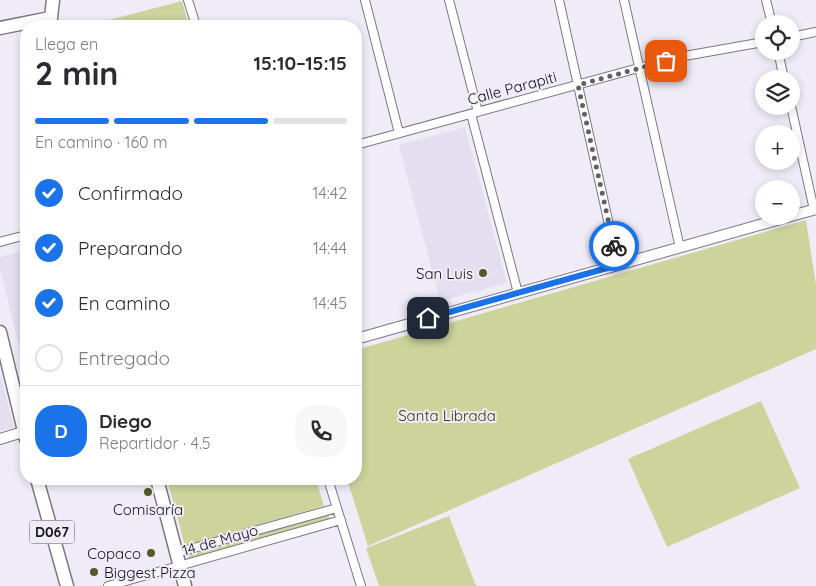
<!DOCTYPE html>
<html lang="es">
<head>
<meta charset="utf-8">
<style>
	body { margin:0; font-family:Quicksand,sans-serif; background:#f7f7f7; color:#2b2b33; height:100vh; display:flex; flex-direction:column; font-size:19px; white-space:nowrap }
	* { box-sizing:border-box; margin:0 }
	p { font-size:16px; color:#7c7c81 }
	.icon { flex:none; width:28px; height:28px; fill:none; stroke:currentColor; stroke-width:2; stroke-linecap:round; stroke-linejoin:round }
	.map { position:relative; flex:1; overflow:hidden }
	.side { position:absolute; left:20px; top:20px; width:342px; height:465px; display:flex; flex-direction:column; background:#fff; border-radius:20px; box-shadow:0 2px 8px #0003 }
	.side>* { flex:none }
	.fabs { position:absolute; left:755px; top:15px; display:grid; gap:10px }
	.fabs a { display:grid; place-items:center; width:45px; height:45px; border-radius:50%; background:#fff; box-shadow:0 2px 8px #0003; font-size:25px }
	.pin { position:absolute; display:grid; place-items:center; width:42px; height:42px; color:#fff; margin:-21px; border-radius:10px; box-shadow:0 2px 8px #0006 }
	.courier { position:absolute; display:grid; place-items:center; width:50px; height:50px; margin:-25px; border:4px solid #1a73e8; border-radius:50%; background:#fff; color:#222; box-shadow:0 1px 6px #0007 }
	.head em { font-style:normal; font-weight:700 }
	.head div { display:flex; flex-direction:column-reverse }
	.head { display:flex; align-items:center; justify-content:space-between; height:85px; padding:0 15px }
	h1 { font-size:32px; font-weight:700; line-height:38px }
	.bar { display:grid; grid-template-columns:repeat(4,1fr); gap:8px 5px; align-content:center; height:60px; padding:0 15px }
	.bar i { height:6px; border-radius:4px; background:#e1e1e2 }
	.bar .selected { background:#1a73e8 }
	.bar p { grid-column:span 4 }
	.line { display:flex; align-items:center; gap:12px; padding:0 15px; border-top:1px solid #e1e1e2 }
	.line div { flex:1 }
	.round { display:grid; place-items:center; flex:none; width:52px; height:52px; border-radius:20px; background:#f7f7f7 }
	ol { padding:0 15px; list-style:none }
	li { display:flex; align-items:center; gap:15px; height:55px }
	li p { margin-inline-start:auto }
	li .icon { padding:5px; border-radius:50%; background:#1a73e8; color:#fff; stroke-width:4 }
	li:last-child { color:#7c7c81 }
	li i { width:28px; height:28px; border:2px solid #e1e1e2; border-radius:50% }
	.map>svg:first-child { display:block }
</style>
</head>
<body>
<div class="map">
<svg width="816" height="586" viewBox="0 0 816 586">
	<rect width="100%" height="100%" fill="#efecf8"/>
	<path fill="#e4def1" d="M465,127L507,283L440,301L399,145Z
		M26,250V375L0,269V257Z
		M0,374L14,427L0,431Z"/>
	<path fill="#ccd49c" d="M182,1L189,26H111L109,20Z
		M806,220L816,285V349L368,546L347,479H356V350Z
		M761,401L800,488L667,547L628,459Z
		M167,479H316L324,506L185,546Z
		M327,515H329V519L189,559L187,556L188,555Z
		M449,516L476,586H379L366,548Z"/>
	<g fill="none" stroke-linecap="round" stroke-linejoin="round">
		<g stroke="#7b7782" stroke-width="10">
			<path id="minor" d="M188,0L196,26
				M365,0L399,133
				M449,0L478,112
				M559,0L618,265
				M624,0L680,248
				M766,0L772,24
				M791,37L816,32
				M778,51L784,79
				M791,106L814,210
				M471,114L518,293
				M356,145L679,57L764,42
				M0,242L26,235
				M328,479L361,586
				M176,553L337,508
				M108,586L341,520"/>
		</g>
		<g stroke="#7b7782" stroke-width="12">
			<path id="tertiary" d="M791,216L816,209
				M356,339L791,216
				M0,439L26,431"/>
		</g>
		<g stroke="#7b7782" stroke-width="15">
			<path id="primary" d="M50,26L53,0
				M0,28L50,18
				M0,332L26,439
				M37,479L67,586
				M157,479L185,586"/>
		</g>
		<use href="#minor" stroke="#fff" stroke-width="8"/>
		<use href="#tertiary" stroke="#fff" stroke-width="10"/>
		<use href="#primary" stroke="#fff" stroke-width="12"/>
	</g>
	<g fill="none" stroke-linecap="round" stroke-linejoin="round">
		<path stroke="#626067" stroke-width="5" stroke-dasharray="0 9" d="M614,246L578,85L666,61"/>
		<path stroke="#1a73e8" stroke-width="6" d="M428,318L618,265L614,246"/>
	</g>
	<g fill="#545a29" stroke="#efecf8" stroke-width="2">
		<circle cx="483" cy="273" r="5"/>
		<circle cx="148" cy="492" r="5"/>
		<circle cx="151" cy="553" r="5"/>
		<circle cx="94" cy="572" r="5"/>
	</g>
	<g text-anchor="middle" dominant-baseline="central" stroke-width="4" stroke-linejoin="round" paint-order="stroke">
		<rect fill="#efecf8" stroke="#57565c" stroke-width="1" x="29.5" y="520.5" width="45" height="23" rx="4"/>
		<g font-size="14" font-weight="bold" fill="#161519">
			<text x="52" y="532">D067</text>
		</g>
		<g font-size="15" fill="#161519" stroke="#efecf8">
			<text transform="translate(512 88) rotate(-15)">Calle Parapiti</text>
			<text transform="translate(220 540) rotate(-16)">14 de Mayo</text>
		</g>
		<g font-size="15" fill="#161519" stroke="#efecf8" text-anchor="end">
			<text x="473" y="273">San Luis</text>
			<text x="148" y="509" text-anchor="middle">Comisaría</text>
			<text x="141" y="553">Copaco</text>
			<text x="104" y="572" text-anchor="start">Biggest Pizza</text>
		</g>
		<g font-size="15" fill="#363b07" stroke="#efecf8">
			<text x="447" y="415">Santa Librada</text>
		</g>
	</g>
</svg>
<div class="fabs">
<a><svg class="icon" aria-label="locate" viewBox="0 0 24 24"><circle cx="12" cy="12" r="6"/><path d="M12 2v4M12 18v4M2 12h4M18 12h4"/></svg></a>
<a><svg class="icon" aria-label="layers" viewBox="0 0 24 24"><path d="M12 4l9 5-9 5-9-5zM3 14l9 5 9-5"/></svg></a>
<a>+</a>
<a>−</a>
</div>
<div class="pin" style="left:666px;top:61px;background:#ea580c"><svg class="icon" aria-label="bag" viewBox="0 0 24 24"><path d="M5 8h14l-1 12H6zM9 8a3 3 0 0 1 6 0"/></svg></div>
<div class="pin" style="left:428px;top:318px;background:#1f2937"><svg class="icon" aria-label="home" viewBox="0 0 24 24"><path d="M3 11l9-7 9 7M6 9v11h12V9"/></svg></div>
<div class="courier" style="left:614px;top:246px"><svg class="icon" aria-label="bike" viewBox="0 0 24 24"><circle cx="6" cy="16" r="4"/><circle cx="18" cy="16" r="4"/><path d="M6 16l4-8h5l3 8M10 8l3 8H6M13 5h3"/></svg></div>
<section class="side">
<div class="head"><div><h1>2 min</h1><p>Llega en</p></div><em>15:10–15:15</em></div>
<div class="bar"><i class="selected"></i><i class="selected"></i><i class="selected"></i><i></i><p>En camino · 160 m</p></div>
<ol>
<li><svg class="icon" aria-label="check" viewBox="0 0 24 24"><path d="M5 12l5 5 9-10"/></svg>Confirmado<p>14:42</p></li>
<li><svg class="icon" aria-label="check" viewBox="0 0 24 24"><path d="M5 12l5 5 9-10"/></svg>Preparando<p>14:44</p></li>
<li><svg class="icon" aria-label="check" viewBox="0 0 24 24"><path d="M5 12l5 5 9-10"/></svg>En camino<p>14:45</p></li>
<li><i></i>Entregado</li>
</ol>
<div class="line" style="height:90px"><b class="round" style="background:#1a73e8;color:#fff">D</b><div><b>Diego</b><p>Repartidor · 4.5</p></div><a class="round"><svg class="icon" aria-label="phone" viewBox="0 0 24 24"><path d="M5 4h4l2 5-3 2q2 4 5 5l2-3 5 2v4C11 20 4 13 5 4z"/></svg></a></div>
</section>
</div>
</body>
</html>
